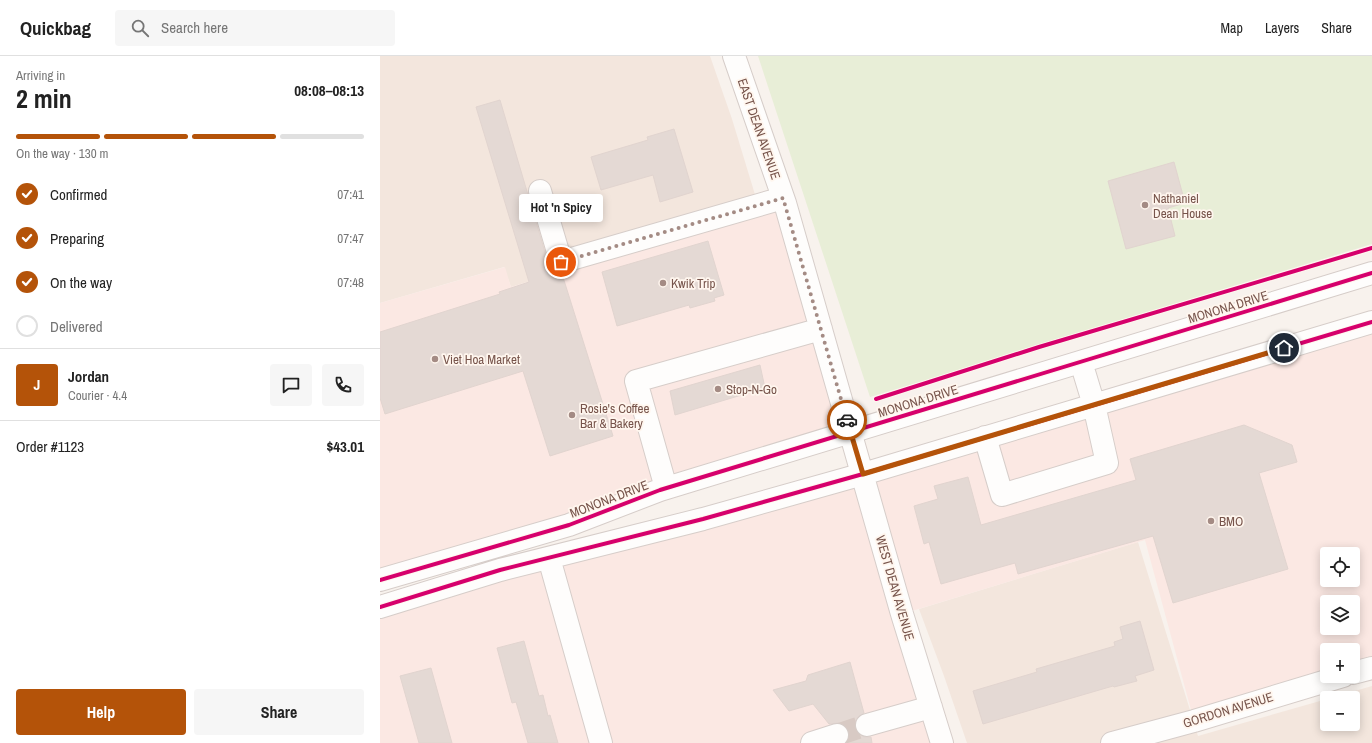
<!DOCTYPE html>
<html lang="en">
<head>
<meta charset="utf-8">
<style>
	body { margin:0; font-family:"Archivo Narrow",sans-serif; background:#f6f6f6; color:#222; height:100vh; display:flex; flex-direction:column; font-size:15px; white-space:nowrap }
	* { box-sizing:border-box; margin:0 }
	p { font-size:13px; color:#767676 }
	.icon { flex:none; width:22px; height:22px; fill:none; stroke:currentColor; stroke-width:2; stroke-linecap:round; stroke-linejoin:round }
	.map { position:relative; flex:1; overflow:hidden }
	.drawer { display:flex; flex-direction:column; background:#fff; width:380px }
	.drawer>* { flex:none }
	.buttons { position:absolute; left:940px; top:491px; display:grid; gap:8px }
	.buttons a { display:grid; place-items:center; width:40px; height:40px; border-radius:4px; background:#fff; box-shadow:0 2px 10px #0003; font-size:20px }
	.pin { position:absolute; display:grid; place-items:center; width:34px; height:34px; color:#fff; margin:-17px; border:2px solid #fff; border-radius:50%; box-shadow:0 1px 4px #0007 }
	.courier { position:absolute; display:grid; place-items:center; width:40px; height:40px; margin:-20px; border:3px solid #b45309; border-radius:50%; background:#fff; color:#222; box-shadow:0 1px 5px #0007 }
	.bubble { position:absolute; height:28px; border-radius:4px; background:#fff; box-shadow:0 2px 10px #0003; font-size:13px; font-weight:800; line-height:28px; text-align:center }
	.headline em { font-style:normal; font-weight:800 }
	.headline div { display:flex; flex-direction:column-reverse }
	.headline { display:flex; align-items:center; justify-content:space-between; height:68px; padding:0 16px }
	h1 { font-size:26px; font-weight:800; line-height:30px }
	.bar { display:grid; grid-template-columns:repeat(4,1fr); gap:6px 4px; align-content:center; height:48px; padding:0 16px }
	.bar i { height:5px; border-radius:3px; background:#e0e0e0 }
	.bar .selected { background:#b45309 }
	.bar p { grid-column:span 4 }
	.line { display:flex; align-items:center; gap:10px; padding:0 16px; border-top:1px solid #e0e0e0 }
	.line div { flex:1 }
	.round { display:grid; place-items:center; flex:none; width:42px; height:42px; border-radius:4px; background:#f6f6f6 }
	ol { padding:0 16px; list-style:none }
	li { display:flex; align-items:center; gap:12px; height:44px }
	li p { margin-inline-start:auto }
	li .icon { padding:4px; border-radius:50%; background:#b45309; color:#fff; stroke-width:4 }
	li:last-child { color:#767676 }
	li i { width:22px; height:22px; border:2px solid #e0e0e0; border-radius:50% }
	.cta { display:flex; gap:8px; margin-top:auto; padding:8px 16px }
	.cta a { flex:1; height:46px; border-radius:4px; background:#b45309; color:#fff; font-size:16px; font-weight:800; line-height:46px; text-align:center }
	.cta a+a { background:#f6f6f6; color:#222 }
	header { display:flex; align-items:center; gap:24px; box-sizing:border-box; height:56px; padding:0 20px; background:#fff; border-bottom:1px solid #e0e0e0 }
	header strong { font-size:19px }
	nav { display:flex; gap:22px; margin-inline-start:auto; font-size:14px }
	.search { width:280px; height:36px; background:#f6f6f6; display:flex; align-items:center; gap:10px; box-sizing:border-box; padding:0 14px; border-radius:4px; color:#767676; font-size:15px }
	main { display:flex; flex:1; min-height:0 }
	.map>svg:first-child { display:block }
</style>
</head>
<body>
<header>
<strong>Quickbag</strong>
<div class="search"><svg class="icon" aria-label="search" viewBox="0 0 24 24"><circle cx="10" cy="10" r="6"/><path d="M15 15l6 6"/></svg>Search here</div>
<nav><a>Map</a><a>Layers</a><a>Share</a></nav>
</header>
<main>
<section class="drawer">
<div class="headline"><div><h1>2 min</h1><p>Arriving in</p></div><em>08:08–08:13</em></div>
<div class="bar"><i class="selected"></i><i class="selected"></i><i class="selected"></i><i></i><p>On the way · 130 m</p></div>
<ol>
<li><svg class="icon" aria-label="check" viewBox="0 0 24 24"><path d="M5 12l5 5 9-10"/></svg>Confirmed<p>07:41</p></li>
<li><svg class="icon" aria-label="check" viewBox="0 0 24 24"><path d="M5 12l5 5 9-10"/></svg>Preparing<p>07:47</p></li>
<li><svg class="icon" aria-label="check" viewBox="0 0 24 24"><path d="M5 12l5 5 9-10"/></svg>On the way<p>07:48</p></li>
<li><i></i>Delivered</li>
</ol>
<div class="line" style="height:72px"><b class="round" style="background:#b45309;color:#fff">J</b><div><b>Jordan</b><p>Courier · 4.4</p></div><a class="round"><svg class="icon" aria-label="chat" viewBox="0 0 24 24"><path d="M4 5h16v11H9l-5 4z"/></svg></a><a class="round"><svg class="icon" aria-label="phone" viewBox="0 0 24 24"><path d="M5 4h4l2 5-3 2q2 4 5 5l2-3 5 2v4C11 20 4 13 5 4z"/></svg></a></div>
<div class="line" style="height:52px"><div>Order #1123</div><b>$43.01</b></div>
<div class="cta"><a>Help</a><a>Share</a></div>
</section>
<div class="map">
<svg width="992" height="687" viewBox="0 0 992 687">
	<rect width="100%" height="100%" fill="#f8f2ed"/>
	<path fill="#f3e6dd" d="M0,0H330L352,63L380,155L131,231L124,211L0,247Z
		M758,486L818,680L947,643V668H973V642H951L992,630V687H587L564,620L539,553Z"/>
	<path fill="#fbe8e3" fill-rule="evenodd" d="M405,147L471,376L0,524V247L125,211L131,231Z
		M992,266V612L973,617V594H947V620L814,665L765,484L522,558L562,687H0V551ZM947,498H973V524H947ZM947,546H973V572H947Z"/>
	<path fill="#e8eed7" d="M378,0H992V188L490,341Z"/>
	<path fill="#e4d9d4" stroke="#e1d4cf" d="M120,44L169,210L172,219L177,217L182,218L233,380L170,400L143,315L5,358L0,342V276L120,238L119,236L149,226L96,51Z
		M294,73L313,136L280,146L273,119L221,134L211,101L268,84L267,81Z
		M794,106L805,147L788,152L795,180L746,193L728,125Z
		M328,185L344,239L334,242L335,245L310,252L309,249L237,270L222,216Z
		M380,309L385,332L295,359L290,335Z
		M864,369L912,389L917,406L879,417L908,513L793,547L773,480L638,518L635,507L561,528L549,486L544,488L534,450L558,443L554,430L588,421L601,469L756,424L750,403Z
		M760,565L774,614L755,620L757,625L734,631L733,630L603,668L593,635L657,616L656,613L735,590L734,586L743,583L740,571Z
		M144,585L159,640L163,639L168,660L170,659L178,687H148L136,646L132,647L117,592Z
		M470,606L484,657L478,661L475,666V672L479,678L484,681H491L492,687H467L469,681V676L465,670L459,667L449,668L433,648L409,655L393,634L426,625L428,619Z
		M51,612L72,687H39L20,620Z"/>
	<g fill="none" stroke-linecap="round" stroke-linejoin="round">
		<path stroke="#d8cac4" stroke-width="22" stroke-dasharray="22 11" stroke-linecap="butt" d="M457,679L487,669"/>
		<g stroke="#d6cdc9" stroke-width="24">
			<path id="minor" d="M354,0L405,147L522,558L562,687
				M160,135L181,206L403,142
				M605,381L622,439L727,407L714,349L701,306
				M286,432L256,325L441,273
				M169,502L221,687
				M0,524L189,469L280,434L992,217
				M0,551L120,514L323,463L483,418L992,266
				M973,617L992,612
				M487,669L551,651
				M432,687L457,679
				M732,687L814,665L963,620"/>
		</g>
		<use href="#minor" stroke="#fefdfc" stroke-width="22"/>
		<g stroke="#fff6ee" stroke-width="6">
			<path id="cycleway" d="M496,343L659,291L992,192
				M0,524L189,469L280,434L992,217
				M0,551L120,514L323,463L483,418L992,266"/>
		</g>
		<use href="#cycleway" stroke="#d6006c" stroke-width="4"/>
	</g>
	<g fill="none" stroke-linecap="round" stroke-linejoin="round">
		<path stroke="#a48b84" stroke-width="4" stroke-dasharray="0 7.2" d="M181,206L403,142L467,364"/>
		<path stroke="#b45309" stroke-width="5" d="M467,364L483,418L904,292"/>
	</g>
	<g fill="#a48b84" stroke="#fff6ee" stroke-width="1.5">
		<circle cx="765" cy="149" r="4"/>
		<circle cx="283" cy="227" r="4"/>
		<circle cx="55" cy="303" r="4"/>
		<circle cx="338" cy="333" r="4"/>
		<circle cx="192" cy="359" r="4"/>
		<circle cx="831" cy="465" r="4"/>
	</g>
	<g text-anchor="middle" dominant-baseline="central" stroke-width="3.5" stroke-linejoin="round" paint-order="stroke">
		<g font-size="13" fill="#77544b" stroke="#fff6ee">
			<text transform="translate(379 73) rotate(71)">EAST DEAN AVENUE</text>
			<text transform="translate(848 251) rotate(-17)">MONONA DRIVE</text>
			<text transform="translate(538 345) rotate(-17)">MONONA DRIVE</text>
			<text transform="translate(229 443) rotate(-21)">MONONA DRIVE</text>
			<text transform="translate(515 532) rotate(74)">WEST DEAN AVENUE</text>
			<text transform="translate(848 654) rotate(-17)">GORDON AVENUE</text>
		</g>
		<g font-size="13" fill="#77544b" stroke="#fff6ee" text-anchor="start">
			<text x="773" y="142">Nathaniel<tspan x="773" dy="15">Dean House</tspan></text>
			<text x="291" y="227">Kwik Trip</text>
			<text x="63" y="303">Viet Hoa Market</text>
			<text x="346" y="333">Stop-N-Go</text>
			<text x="200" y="352">Rosie's Coffee<tspan x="200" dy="15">Bar &amp; Bakery</tspan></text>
			<text x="839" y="465">BMO</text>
		</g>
	</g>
</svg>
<div class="buttons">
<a><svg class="icon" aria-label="locate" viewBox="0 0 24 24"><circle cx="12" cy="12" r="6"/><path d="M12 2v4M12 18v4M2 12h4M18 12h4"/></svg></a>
<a><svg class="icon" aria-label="layers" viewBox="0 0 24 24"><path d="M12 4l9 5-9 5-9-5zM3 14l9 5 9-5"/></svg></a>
<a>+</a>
<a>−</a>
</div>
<div class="pin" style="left:181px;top:206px;background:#ea580c"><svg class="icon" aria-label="bag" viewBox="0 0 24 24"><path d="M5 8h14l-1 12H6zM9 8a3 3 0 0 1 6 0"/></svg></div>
<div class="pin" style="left:904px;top:292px;background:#1f2937"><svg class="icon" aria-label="home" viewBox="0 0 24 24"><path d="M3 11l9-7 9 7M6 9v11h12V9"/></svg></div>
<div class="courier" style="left:467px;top:364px"><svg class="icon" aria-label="car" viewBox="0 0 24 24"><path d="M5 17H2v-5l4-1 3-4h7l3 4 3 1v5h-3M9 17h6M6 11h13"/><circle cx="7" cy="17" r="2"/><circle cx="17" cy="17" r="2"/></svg></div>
<div class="bubble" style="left:139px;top:138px;width:84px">Hot 'n Spicy</div>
</div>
</main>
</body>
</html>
